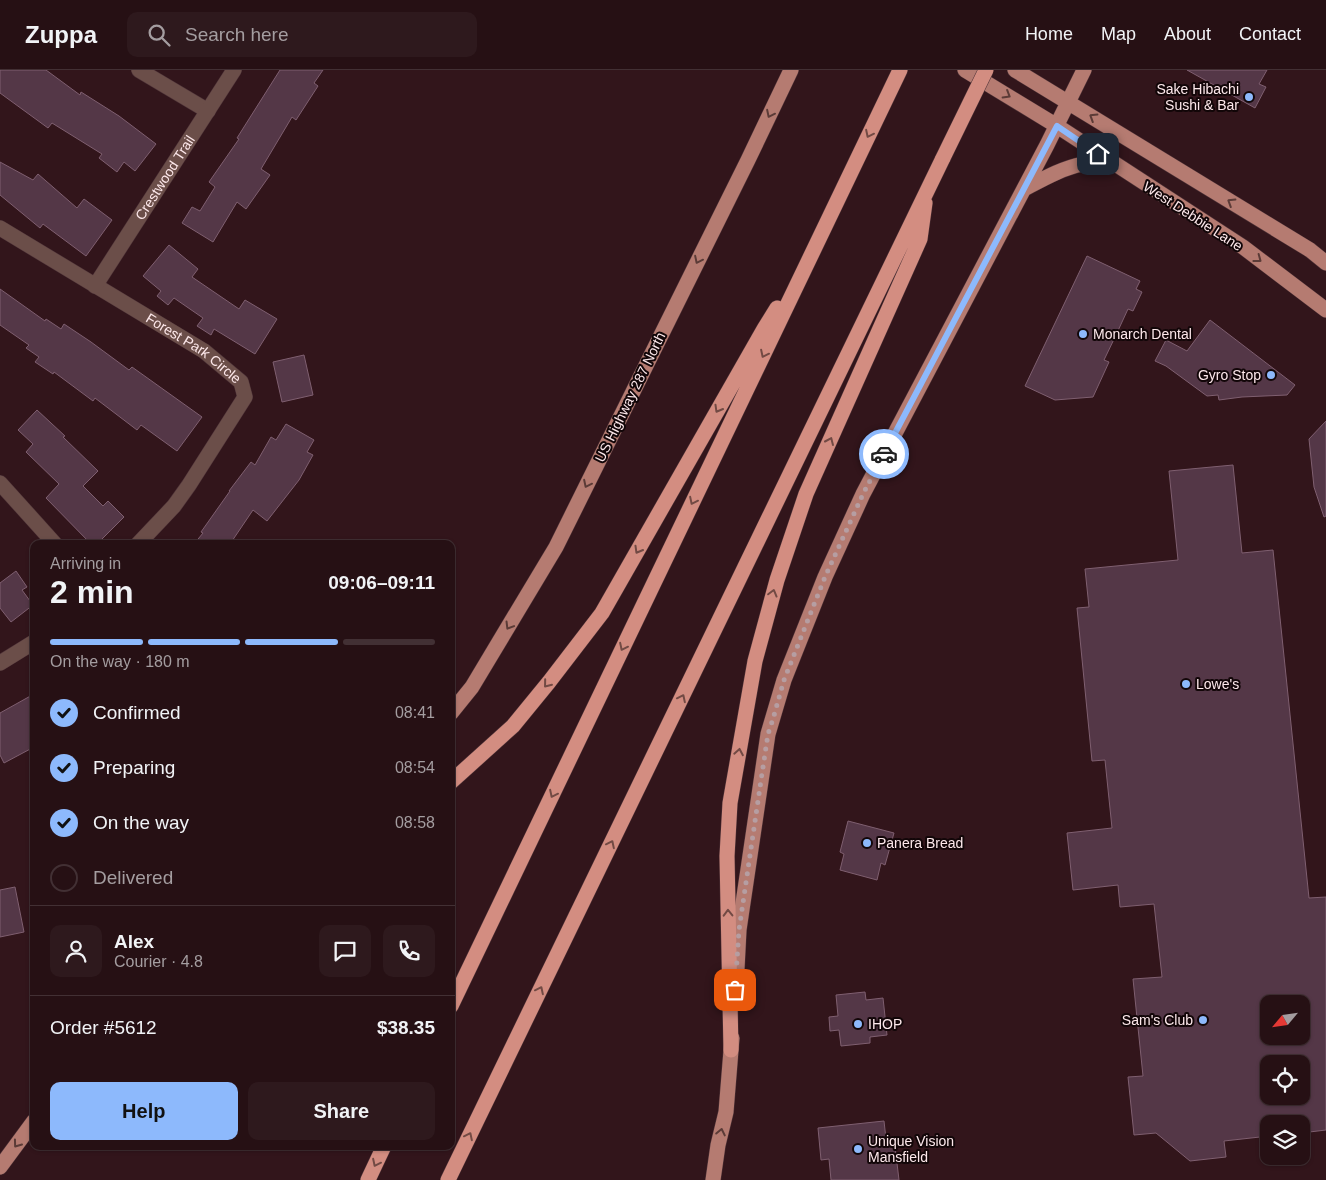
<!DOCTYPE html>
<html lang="en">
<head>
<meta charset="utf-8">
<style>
	body { margin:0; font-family:Helvetica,sans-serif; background:#2e191d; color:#f1f3f6; height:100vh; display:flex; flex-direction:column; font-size:19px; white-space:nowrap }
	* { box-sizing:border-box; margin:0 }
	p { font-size:16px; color:#a49da0 }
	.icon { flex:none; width:28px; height:28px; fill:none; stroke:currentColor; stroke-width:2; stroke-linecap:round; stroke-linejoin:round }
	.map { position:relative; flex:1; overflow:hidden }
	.panel { position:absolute; left:30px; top:470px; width:425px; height:610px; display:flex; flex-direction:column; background:#261014; border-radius:10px; box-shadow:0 1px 4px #0004,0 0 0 1px #423034 }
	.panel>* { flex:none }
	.needle { width:32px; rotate:241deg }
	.controls { position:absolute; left:1260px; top:925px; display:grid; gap:10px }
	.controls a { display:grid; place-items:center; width:50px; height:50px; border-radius:10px; background:#261014; box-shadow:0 1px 4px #0004,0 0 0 1px #423034; font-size:25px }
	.pin { position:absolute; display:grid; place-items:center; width:42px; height:42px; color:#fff; margin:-21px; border-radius:10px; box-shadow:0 2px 8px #0006 }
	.courier { position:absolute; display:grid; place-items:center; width:50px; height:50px; margin:-25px; border:4px solid #8db9fc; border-radius:50%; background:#fff; color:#222; box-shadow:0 1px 6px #0007 }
	.head em { font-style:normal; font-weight:700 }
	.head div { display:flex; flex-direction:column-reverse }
	.head { display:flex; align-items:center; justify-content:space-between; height:85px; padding:0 20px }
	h1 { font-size:32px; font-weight:700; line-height:38px }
	.bar { display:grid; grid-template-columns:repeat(4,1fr); gap:8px 5px; align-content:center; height:60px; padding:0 20px }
	.bar i { height:6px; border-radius:4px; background:#423034 }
	.bar .current { background:#8db9fc }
	.bar p { grid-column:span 4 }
	.line { display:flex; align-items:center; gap:12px; padding:0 20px; border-top:1px solid #423034 }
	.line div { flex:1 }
	.round { display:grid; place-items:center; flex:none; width:52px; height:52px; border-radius:10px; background:#2e191d }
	ol { padding:0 20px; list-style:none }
	li { display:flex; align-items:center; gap:15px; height:55px }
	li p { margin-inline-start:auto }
	li .icon { padding:5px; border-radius:50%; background:#8db9fc; color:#111; stroke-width:4 }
	li:last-child { color:#a49da0 }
	li i { width:28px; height:28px; border:2px solid #423034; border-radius:50% }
	.cta { display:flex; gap:10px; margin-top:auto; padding:10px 20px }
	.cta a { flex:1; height:58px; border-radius:10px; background:#8db9fc; color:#111; font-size:20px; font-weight:700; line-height:58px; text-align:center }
	.cta a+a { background:#2e191d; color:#f1f3f6 }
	header { display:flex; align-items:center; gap:30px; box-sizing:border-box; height:70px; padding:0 25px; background:#261014; border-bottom:1px solid #423034 }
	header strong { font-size:24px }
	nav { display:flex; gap:28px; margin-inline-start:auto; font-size:18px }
	.search { width:350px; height:45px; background:#2e191d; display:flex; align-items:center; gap:12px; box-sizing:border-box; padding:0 18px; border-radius:10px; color:#a49da0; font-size:19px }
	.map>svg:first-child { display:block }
</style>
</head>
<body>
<header>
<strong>Zuppa</strong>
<div class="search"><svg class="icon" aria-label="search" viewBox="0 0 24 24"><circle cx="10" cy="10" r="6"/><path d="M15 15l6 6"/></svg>Search here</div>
<nav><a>Home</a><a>Map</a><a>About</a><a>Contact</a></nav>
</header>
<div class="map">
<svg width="1326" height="1110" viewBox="0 0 1326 1110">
	<rect width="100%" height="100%" fill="#32151b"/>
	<path fill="#543747" stroke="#7f5f70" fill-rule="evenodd" d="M0,0H46L80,25L81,22L119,46L156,74L135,101L124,92L117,102L99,88L102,84L52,53L48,58L0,23Z
		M280,0H323L314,13L318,16L296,50L292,47L261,99L270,105L246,139L237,132L213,172L182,153L192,137L200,141L215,117L209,112L239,69L237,68Z
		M1187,0H1267L1259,14L1266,17L1255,38Z
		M0,92L33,110L38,104L77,138L84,129L112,150L86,186L43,154L40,158L0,125Z
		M169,175L198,199L192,207L239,239L245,230L277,249L255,284L214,259L211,265L197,256L203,248L174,228L168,235L157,226L161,221L143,206Z
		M1087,186L1140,211L1136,219L1142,222L1133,241L1128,239L1116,265L1104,290L1109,292L1093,327L1055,330L1025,316Z
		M0,219L45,251L46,249L61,259L64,254L91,272L129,300L132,297L202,347L177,381L141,355L137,360L95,328L93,331L54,302L53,304L35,292L39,287L26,278L29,275L0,255Z
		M1210,250L1295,315L1287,325L1242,327L1219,330L1218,325L1207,326L1166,296L1155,291L1166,270L1187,281Z
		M304,285L313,325L282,332L273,292Z
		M37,340L65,366L63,367L98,401L83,416L103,436L108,431L124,447L97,474H91L46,428L59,414L26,382L33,374L18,360Z
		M1326,351V446L1324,447L1314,417L1309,369Z
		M286,354L314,370L307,382L313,385L299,410L267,451L253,440L230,474H194L203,463L201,462L230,421H229L251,392L255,395L271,367L276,370Z
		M1233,395L1242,483L1273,480L1309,828L1326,827V1060L1301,1063V1054H1269V1066L1224,1071L1226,1087L1190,1091L1156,1063L1134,1065L1128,1007L1143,1006L1133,909L1162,907L1154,834L1120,837L1118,815L1073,820L1067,763L1112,758L1105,690L1092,691L1077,538L1089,537L1085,499L1178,490L1169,401ZM1269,934H1301V966H1269ZM1269,994H1301V1026H1269Z
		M16,501L27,517L22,520L33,535L11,552L0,538V513Z
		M34,624V677L4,693L0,685V643Z
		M848,751L894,763L885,795L881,793L877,810L840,800L844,784L840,782Z
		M15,817L24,862L0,867V820Z
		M865,922L866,930L883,928L887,965L870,967V973L841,976L839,960L830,961L829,947L838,946L836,925Z
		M884,1051L886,1069L894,1068L899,1110H831L829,1089L821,1090L818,1058Z"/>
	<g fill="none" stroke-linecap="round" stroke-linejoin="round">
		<g stroke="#4e3338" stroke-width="16">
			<g id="minor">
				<path d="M139,0L208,41"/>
				<path id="s1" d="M0,158L204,281L241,312L245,327L189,415L174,436L138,474"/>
				<path id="s2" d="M95,216L234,0"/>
				<path d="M0,413L55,474"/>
				<path d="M0,593L34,572"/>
			</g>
		</g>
		<g stroke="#4e3338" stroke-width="16">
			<path id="major" d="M965,0L1057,56L1243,177L1326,240
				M1015,0L1310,180L1326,193
				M1024,119C1043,109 1062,98 1083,94C1093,93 1102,93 1112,92
				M451,643L472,617L556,477L748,90L791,0
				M736,918L739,860L768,664L784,610L825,507L863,424L1047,75L1084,0
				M0,1097L34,1051
				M713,1110L718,1075L726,1042L732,968"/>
		</g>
		<g stroke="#4e3338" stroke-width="16">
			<path id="highway" d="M451,712L513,656L549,612L602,543L764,259L777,238
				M451,936L900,0
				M731,980L727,786L730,733L755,591L777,510L806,424L920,169L925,133
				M368,1110L384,1076
				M448,1110L943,88"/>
		</g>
		<use href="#minor" stroke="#6b4e49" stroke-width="15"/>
		<use href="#major" stroke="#b57b71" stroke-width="15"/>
		<use href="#highway" stroke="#d38d81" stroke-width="15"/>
		<g stroke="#4e3338" stroke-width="16" stroke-linecap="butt">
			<path id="highway-bridge" d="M943,88L986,0"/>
		</g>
		<use href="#highway-bridge" stroke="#d38d81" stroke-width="15"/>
	</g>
	<defs><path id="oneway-chevron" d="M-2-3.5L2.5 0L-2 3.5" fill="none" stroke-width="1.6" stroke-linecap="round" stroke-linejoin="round" transform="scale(1.25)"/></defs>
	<g stroke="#5b3b37">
		<use href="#oneway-chevron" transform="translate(1007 25) rotate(31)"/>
		<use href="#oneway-chevron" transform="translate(770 44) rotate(116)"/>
		<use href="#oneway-chevron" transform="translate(1093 47) rotate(-148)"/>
		<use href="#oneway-chevron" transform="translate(1231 132) rotate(-148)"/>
		<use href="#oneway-chevron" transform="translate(1258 189) rotate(37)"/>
		<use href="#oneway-chevron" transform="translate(698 190) rotate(116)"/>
		<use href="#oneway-chevron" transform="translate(587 414) rotate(116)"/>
		<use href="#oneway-chevron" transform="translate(509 556) rotate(121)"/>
		<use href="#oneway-chevron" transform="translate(721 1062) rotate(-78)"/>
		<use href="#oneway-chevron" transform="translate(17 1074) rotate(126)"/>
	</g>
	<g stroke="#724a44">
		<use href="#oneway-chevron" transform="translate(869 64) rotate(116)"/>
		<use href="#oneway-chevron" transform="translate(764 284) rotate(116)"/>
		<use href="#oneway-chevron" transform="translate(718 339) rotate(120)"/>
		<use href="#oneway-chevron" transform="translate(830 371) rotate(-66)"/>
		<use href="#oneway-chevron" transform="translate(693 431) rotate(116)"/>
		<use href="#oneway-chevron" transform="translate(638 480) rotate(120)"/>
		<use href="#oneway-chevron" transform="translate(773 523) rotate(-75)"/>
		<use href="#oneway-chevron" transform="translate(623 577) rotate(116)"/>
		<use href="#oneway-chevron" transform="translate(547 614) rotate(129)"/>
		<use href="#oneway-chevron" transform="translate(682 628) rotate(-64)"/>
		<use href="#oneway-chevron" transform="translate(739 682) rotate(-80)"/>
		<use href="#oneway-chevron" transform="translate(553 724) rotate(116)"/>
		<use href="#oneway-chevron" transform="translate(611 774) rotate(-64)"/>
		<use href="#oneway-chevron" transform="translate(728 843) rotate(-91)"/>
		<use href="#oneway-chevron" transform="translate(540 920) rotate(-64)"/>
		<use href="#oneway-chevron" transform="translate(469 1066) rotate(-64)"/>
		<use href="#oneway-chevron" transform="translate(376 1093) rotate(116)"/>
	</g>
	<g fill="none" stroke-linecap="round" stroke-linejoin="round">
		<path stroke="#b69ea2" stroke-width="5" stroke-dasharray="0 9" d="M735,920L739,860L763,697L768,664L773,649L784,610L825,507L863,424L884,384"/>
		<path stroke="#8db9fc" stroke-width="6" d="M884,384L1057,56L1098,84"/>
	</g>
	<g fill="#8db9fc" stroke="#120608" stroke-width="2">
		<circle cx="1249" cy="27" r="5"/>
		<circle cx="1083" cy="264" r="5"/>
		<circle cx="1271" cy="305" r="5"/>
		<circle cx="1186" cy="614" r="5"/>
		<circle cx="867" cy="773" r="5"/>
		<circle cx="1203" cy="950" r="5"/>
		<circle cx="858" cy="954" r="5"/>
		<circle cx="858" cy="1079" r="5"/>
	</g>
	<g text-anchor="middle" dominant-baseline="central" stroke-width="4" stroke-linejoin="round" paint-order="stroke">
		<g font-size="14" fill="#fde8eb" stroke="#120608" text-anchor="start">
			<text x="1239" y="19" text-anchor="end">Sake Hibachi<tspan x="1239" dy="16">Sushi &amp; Bar</tspan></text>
			<text x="1093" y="264">Monarch Dental</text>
			<text x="1261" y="305" text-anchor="end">Gyro Stop</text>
			<text x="1196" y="614">Lowe's</text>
			<text x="877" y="773">Panera Bread</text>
			<text x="1193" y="950" text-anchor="end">Sam's Club</text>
			<text x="868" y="954">IHOP</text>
			<text x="868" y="1071">Unique Vision<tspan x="868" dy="16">Mansfield</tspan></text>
		</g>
		<g font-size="14" fill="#fde8eb" stroke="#120608">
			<text stroke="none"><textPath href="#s2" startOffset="129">Crestwood Trail</textPath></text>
			<text transform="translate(1193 146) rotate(33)">West Debbie Lane</text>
			<text stroke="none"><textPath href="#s1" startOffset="228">Forest Park Circle</textPath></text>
			<text transform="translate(630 327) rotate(-64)">US Highway 287 North</text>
		</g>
	</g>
</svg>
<div class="controls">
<a><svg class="needle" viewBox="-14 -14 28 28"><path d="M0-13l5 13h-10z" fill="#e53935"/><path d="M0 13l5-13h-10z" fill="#a49da0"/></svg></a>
<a><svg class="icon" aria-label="locate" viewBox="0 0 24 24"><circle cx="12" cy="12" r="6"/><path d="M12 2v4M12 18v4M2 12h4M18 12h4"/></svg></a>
<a><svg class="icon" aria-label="layers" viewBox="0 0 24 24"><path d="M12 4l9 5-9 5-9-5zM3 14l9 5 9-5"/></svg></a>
</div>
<div class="pin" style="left:735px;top:920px;background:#ea580c"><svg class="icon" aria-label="bag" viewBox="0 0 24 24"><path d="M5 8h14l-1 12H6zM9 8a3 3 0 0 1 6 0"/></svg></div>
<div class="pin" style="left:1098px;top:84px;background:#1f2937"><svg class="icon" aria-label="home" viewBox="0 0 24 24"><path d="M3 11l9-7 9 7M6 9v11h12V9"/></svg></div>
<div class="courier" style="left:884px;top:384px"><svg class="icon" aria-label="car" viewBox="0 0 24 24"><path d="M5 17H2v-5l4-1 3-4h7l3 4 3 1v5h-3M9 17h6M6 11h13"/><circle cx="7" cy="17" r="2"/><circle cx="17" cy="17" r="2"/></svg></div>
<section class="panel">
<div class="head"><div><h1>2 min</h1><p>Arriving in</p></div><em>09:06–09:11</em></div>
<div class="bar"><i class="current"></i><i class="current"></i><i class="current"></i><i></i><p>On the way · 180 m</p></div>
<ol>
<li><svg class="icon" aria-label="check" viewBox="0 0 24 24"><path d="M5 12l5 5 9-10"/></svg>Confirmed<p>08:41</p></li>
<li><svg class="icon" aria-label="check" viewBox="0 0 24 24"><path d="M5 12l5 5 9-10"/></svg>Preparing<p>08:54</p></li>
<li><svg class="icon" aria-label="check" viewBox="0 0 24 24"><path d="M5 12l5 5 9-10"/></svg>On the way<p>08:58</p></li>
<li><i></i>Delivered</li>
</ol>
<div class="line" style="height:90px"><a class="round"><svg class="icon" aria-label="person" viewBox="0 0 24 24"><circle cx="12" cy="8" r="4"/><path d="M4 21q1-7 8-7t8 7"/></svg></a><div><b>Alex</b><p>Courier · 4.8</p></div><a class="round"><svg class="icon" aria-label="chat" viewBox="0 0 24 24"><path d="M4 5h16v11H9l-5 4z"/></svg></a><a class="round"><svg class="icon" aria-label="phone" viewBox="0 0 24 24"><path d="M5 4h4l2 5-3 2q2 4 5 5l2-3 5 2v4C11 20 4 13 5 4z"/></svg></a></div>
<div class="line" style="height:65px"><div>Order #5612</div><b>$38.35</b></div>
<div class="cta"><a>Help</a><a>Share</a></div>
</section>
</div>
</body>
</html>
